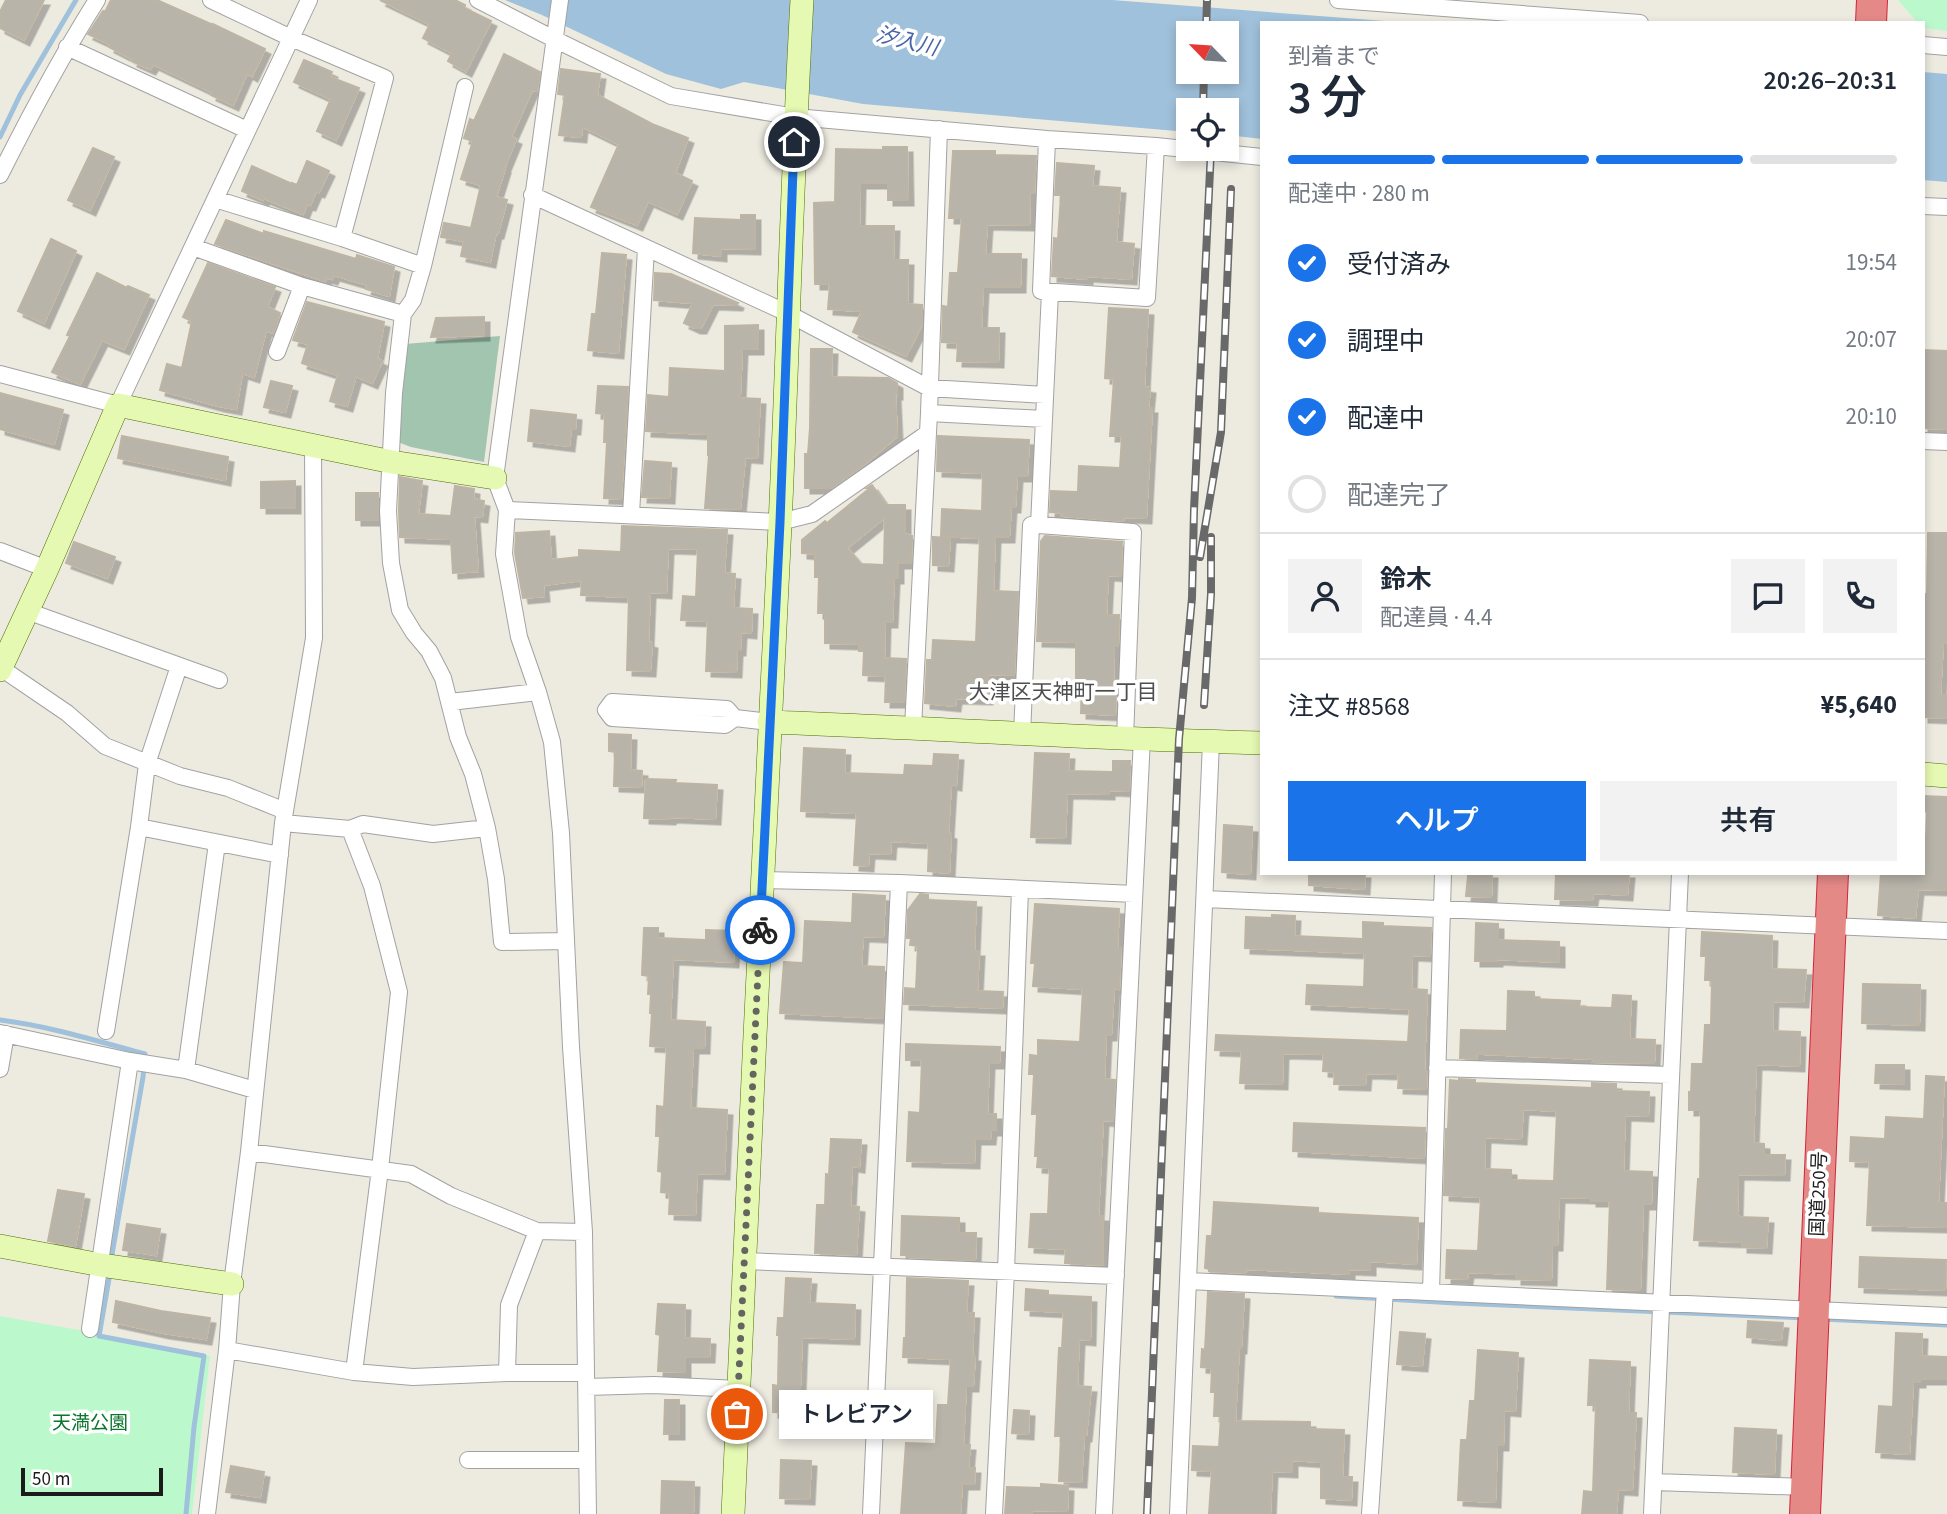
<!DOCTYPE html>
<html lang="ja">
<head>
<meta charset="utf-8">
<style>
	body { margin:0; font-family:"Source Sans 3","Noto Sans JP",sans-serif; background:#f2f2f3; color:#1f2937; height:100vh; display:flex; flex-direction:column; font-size:26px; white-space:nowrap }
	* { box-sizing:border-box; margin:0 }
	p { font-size:23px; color:#747a83 }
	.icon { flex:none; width:38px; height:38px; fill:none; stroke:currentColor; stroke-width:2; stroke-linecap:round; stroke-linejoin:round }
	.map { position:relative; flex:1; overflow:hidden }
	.details { position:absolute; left:1260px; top:21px; width:665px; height:854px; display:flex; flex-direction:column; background:#fff; border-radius:0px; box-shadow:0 4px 10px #0003 }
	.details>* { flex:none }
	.needle { width:46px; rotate:295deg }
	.buttons { position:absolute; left:1176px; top:21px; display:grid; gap:14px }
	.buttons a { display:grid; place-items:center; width:63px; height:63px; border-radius:0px; background:#fff; box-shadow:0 4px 10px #0003; font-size:35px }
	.scale { position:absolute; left:21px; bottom:18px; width:142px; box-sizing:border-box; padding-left:7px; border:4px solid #1b1b1b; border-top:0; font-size:19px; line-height:24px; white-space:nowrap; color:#1b1b1b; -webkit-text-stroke:5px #fff; paint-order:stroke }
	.pin { position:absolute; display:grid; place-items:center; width:60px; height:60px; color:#fff; margin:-30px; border:4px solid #fff; border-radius:50%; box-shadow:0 2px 7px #0007 }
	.courier { position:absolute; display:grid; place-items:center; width:70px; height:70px; margin:-35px; border:5px solid #1a73e8; border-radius:50%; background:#fff; color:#222; box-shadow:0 2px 9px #0007 }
	.bubble { position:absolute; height:49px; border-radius:0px; background:#fff; box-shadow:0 4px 10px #0003; font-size:23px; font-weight:600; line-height:49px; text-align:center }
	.overview em { font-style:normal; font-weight:600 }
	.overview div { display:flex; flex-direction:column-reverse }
	.overview { display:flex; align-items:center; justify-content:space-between; height:119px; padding:0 28px }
	h1 { font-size:46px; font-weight:600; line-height:52px }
	.bar { display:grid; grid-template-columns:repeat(4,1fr); gap:10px 7px; align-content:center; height:84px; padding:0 28px }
	.bar i { height:9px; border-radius:5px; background:#e0e1e3 }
	.bar .selected { background:#1a73e8 }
	.bar p { grid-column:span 4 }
	.line { display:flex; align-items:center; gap:18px; padding:0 28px; border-top:2px solid #e0e1e3 }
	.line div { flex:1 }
	.round { display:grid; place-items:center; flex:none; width:74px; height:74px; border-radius:0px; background:#f2f2f3 }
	ol { padding:0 28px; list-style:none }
	li { display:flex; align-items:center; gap:21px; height:77px }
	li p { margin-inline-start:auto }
	li .icon { padding:7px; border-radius:50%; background:#1a73e8; color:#fff; stroke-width:4 }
	li:last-child { color:#747a83 }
	li i { width:38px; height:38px; border:4px solid #e0e1e3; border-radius:50% }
	.primary-button { display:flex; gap:14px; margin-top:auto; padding:14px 28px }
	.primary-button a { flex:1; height:80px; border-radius:0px; background:#1a73e8; color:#fff; font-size:28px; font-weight:600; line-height:80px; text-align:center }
	.primary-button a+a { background:#f2f2f3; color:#1f2937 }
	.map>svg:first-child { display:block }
</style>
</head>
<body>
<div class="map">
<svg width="1947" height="1514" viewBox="0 0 1947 1514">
	<defs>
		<filter id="shadow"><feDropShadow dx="5.5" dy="5.5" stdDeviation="0" flood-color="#0004"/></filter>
	</defs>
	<rect width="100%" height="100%" fill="#edebe0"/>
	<path fill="#a1c5ae" d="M500,336L484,462L411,447L395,441L405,344Z"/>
	<path fill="#bbf9cd" d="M1898,0H1947V31L1923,28V23H1918Z
		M0,1316L96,1333L210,1356L192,1514H0Z"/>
	<path fill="#a0c1db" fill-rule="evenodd" d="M505,0H1112L1411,23H1262V139L1227,135V110H1188V132L863,104L744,82L721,89L666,74L542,15ZM1188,33H1227V72H1188Z
		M1923,72L1947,74V182L1923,180Z"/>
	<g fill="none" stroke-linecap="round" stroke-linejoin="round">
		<path stroke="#a0c1db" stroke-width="5" d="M0,137L20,95L76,0
			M0,1020C49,1026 97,1041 145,1054L143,1077L111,1260
			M110,1273L99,1336L204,1356L194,1427L186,1514
			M1336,1296L1455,1303L1805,1318
			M1822,1319L1947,1325"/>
	</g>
	<path fill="#b9b4aa" stroke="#beb4a3" stroke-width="2" fill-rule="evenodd" filter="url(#shadow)" d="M6,0H44L24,40L0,28V12Z
		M111,0H157L213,25V24L265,49L252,76L247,73L233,105L211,95L212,92L153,64L150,69L132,61L133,59L109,47L110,44L88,34L103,11L105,12Z
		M380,0H455L465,5L464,8L491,21L466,71L448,61L452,53L423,38L430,24Z
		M504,54L540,72L537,91L532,90L511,137L516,139L504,168H505L496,197L507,200L498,233L496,232L490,262L461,256L464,241L441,237L444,223L471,228L481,185L461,179L473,141L464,138L470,119L474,121Z
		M304,60L332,72L330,77L359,88L336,140L317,131L331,99L294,82Z
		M561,69L600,74L597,95L652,124L688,138L675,173L692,181L677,214L648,201L637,225L591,207L619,144L582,126L581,137L559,135L565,95L558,94Z
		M883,147H907L908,200H888V183H860L859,226H894L893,260H908L907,304L922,305V324L906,356L853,332L862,311L828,309L830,284H815L814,203L835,202L836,149L883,150Z
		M93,148L114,157L90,210L68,200Z
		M953,151H995V155L1036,156L1034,193H1030L1029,225L987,224L985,254H1021L1020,287H983L981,328H999L998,362L957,361L958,343L942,342L943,306L948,307L950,273H958L962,218H949Z
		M307,161L329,171L319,192L316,191L310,205L307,204L303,214L264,198L263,200L242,191L252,166L292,184V183L297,185Z
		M1057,163L1094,166L1092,186L1120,188L1116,242L1134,244L1131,279L1087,276V279L1052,276L1054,238L1058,239L1061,195H1055Z
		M741,215H755V249L721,248V256L693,253L695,218L741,220Z
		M226,220L264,234V231L356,259L357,255L394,267L389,296L366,289L368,285L334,275L332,279L326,277L325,281L215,244Z
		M51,239L76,251L44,323L18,311Z
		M602,253L626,255L618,353L588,350L592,314H596Z
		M208,263L275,287L267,307L280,313L273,333L266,330L254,377L242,373L236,409L219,406L160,390L167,364L182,368L192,321L183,317Z
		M97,273L127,288L128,286L149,295L124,349L102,340L80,384L52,372L70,336L67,335Z
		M655,273L671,274L738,303L737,305L713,304L701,328H695L684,323L693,303L654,300Z
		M307,302L384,322L377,359L382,361L372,383L356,376L347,406L330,401L338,375L302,363L308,344L293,340Z
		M1109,308L1148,310L1144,387L1150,388L1148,408H1152L1146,518L1124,517L1123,521L1062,516L1065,513L1050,512L1051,491L1078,492L1079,466L1120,468L1122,436H1110L1114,379L1105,378Z
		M484,317V335L431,337L436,318Z
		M758,325V349H742L740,394V398L760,399L757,458L745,457L740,509L705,508L709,455H708V434L646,431L648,395L669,397L670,368L725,371V326Z
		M811,349H832L831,377L888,378L897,383V394L895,393L897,436L866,463L831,488H805V454H808L810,428Z
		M1923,350L1947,351V429L1923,428Z
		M271,381L292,386L285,412L264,407Z
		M598,386L628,387L621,499L604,498L607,442H604L605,414L596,413Z
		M0,393L63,410L54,444L0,429Z
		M531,410L576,415L575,429H571L569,446L528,441Z
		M122,436L228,457L225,480L118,458Z
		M938,436L1029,440L1027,476H1017L1015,507H1011L1009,537H995L993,591L1018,592L1014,675L988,674L987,699L956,698L955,706L925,703L927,660H932L933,640L976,642L980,538L941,536L942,509L982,511L983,473L937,471Z
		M645,461L671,463L669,498L642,497Z
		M400,477L422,481L418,514L451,516L455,486L474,489L473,499L484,501L482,517L474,516L478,571L453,573L451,539L400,537L399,511Z
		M295,481V508H261V482Z
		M872,485L886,505H905V534L912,536L911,563H898V578H894L892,622H885L884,658L906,659L904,702H885L886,676L863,675L864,651H859V644L825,643V613H818L819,577H815V554L802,553V540L825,521L827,523L870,488H867ZM885,517L884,565L861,564L847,548Z
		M356,493H378V520H356Z
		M622,526L727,530L724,573L735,574L733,608L752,609L751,633L741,632L740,650H737L736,672L706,671L708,621L681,620L683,596L696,597L698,549L668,548L666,593L650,592L648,642L652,643L650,671L627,670L629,597L581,595L582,580L543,585L544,596L523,598L515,553L516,533L549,531L551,560L579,557V550L621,552Z
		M1928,533H1947V643H1943L1940,695H1947V718L1923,717V594H1927Z
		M1045,536L1122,542L1121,576L1108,575L1106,615H1119L1118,646H1114L1113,687H1116L1115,715L1081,713L1082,681L1076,680V642L1037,641L1041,541Z
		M933,537L950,538L948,566L933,565Z
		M74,542L115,557L107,578L66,563Z
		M609,734L631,735L630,770L642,771L641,787L614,786L615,752L609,751Z
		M804,748L845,750L844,773L904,775L905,765L933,766L934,754L958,755L956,785L951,784L948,833L951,834L949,873L928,871L929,843L891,841L890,854L869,853L868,866L854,865L857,813L801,811Z
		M1035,753L1069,754L1068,771L1113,772V761H1130L1129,791L1109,790V794L1067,793L1065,838L1031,837Z
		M646,779L676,780L675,783L717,785L715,819L671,817L670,819L644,818Z
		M1923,796L1947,797V890L1918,889L1915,918L1878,915L1881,873H1923V863H1925L1927,812L1923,811Z
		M1224,825L1252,827L1250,874L1222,872Z
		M1309,873H1365L1364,889L1309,885Z
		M1474,873H1492L1491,897L1466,896L1468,876H1474Z
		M1556,873H1629L1627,895L1593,893L1592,900L1555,899Z
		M853,894L885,896L883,937L863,936L861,966L884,967L883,1018L780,1013L784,962L803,963L805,921L852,923Z
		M920,894L928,895V900L976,902L974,951H979L977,991L1003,992L1002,1008L904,1004L905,988L916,989L918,946L910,945L911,938H907L908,910Z
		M1035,904L1119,909L1117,948H1121L1119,989L1114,988L1111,1035H1106L1104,1079L1115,1080L1113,1121L1103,1120L1098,1216H1103V1265L1065,1263L1066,1249L1029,1247L1031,1214H1048L1050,1168L1037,1167L1038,1156H1035L1037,1114H1032L1034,1074H1029L1030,1055L1038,1056V1040L1080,1042L1083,989L1033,986L1035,963H1031Z
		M1272,915L1295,916L1294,936L1363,939V922L1383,923V926L1431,928L1430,956L1412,955L1411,989L1427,990L1424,1071H1427L1426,1089L1398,1088L1399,1074L1366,1073L1365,1085L1334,1084L1335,1072L1323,1071L1324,1054L1283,1053L1282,1084L1240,1083L1242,1051L1215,1050L1216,1035L1408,1042L1410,1009L1306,1004L1307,985L1364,987L1365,953L1245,948L1246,917L1272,918Z
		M1476,923L1498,924V940L1559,942V962L1497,959V961H1475Z
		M644,928H658V938L706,940V930L735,931L733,962L673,959L670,1020L705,1022L704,1048H693L690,1108L727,1110L724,1174L697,1173L695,1215L669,1214L670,1193L661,1192L662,1172L658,1171L660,1136H656L657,1106L664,1107L667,1047L650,1046L652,1013H650L651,994H648L649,976L642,975Z
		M1702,932L1772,936L1771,969L1806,970L1803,1002L1773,1001L1772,1031L1800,1032L1799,1066L1756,1064L1753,1143L1764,1144V1155H1785L1784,1175L1738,1174L1737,1214L1739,1217L1768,1218L1766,1248L1742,1247V1242L1694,1240L1698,1179H1700L1701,1110H1689V1092H1691L1692,1064H1703L1705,1025H1711L1712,980H1705L1706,956H1701Z
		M1863,984L1920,985L1919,1025L1862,1023Z
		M1508,991L1534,992V999L1580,1001L1579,1007L1612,1008L1613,995L1631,996L1629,1039L1655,1040L1654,1063L1593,1062L1594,1059L1484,1054H1477L1476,1059L1460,1058L1461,1030L1507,1031Z
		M906,1044L1000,1047L999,1063H989L987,1114H996V1130H991L990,1139H975L974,1163L907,1161L909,1112L920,1113L922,1060H906Z
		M1876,1065H1904V1084L1875,1083Z
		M1926,1076L1944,1077L1938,1203H1947V1227L1867,1225L1870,1162L1850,1161L1851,1137L1885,1139L1886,1117L1924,1119Z
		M1459,1079L1475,1080V1083L1592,1088V1083L1616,1084V1091L1649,1092L1648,1116L1625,1115L1623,1171L1652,1172L1651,1204H1643L1640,1290L1607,1289L1610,1201H1591V1198L1559,1197L1557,1245H1552L1551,1280L1516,1279V1274L1468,1272L1467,1279L1446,1278L1447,1250L1478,1251L1481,1197L1444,1195L1446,1129H1448L1450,1080L1459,1081ZM1523,1109L1557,1111L1554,1181L1511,1180V1170L1484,1169L1485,1137L1521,1139Z
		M1294,1123L1425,1128L1424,1158L1293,1151Z
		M831,1139L861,1140L859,1167L852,1166L850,1206L859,1207L856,1255L815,1253L817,1205H825L826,1174L829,1175Z
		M58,1190L84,1194L75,1246L48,1241Z
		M1214,1202L1318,1208V1213L1418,1218L1416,1264L1370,1261V1270L1349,1269V1274L1246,1269L1245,1273L1209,1271V1269L1205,1268L1207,1236H1212Z
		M902,1216L959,1218V1233H976L975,1260L908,1257V1255H901Z
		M127,1224L160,1229L156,1255L123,1250Z
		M1860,1257L1946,1260L1945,1290L1859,1287Z
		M786,1278L811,1279L809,1303L855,1305L854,1339L802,1337L800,1387V1395L855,1397L854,1418L773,1412V1385L778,1386L779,1335H777L778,1318H784Z
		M907,1278L968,1281L966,1313H974L972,1356H975L973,1386H966L963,1445H970L968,1468H975L974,1484H962L960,1514H901L906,1443L936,1444L938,1405H948L951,1359L903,1357L904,1338H906Z
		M1026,1289L1048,1291V1295L1091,1297L1090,1340L1079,1339L1077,1386L1091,1387L1086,1436H1084L1081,1482L1059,1481L1061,1436H1055L1059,1348H1062L1064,1312L1025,1310Z
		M1208,1292L1244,1294L1241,1348H1239L1235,1421L1310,1422V1429L1344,1430L1342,1477H1352L1351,1500L1321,1498V1462L1292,1460V1472L1272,1471L1270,1514H1209L1212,1471L1192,1470L1193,1446L1219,1447L1221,1416H1214L1215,1392H1211L1212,1368L1201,1367L1202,1349L1205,1350Z
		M116,1301L161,1311L210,1318L206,1339L164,1333L113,1322Z
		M658,1304L685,1305L684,1338L710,1339L709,1357H685V1372L658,1371L660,1335L656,1334Z
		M1748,1321L1783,1323L1781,1340L1747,1337Z
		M1400,1332L1425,1334L1422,1366L1397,1364Z
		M1896,1333L1922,1334L1921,1356L1947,1357V1379H1920V1382H1913L1909,1454L1876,1452L1879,1406L1893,1407Z
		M1478,1350L1518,1353L1515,1411L1504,1410L1503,1445H1497L1495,1502L1458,1500L1461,1440H1467L1470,1401H1475Z
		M1590,1360L1630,1362L1628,1413H1636L1632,1490L1618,1489L1616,1514H1582L1584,1491L1593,1492L1596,1405H1588Z
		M665,1400H679V1434H664Z
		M1014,1410L1029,1411L1028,1434L1012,1433Z
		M1735,1428L1776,1430L1774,1474L1733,1472Z
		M781,1460L811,1461L809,1499L780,1498Z
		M231,1466L264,1472L260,1497L226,1492Z
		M662,1481L694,1482L693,1514H661Z
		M1041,1484L1068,1486L1067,1511L1032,1510V1514H1005L1007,1487L1041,1488Z"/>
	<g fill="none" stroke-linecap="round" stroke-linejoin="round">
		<g stroke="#a2a2a2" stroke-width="18">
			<path id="street" d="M211,0L291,38L385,78L342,238
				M478,0L554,39L671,96L795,117L1047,139L1156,146L1262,157
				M560,0L495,478L507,510L504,554L519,637L538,692L552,742L561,833L571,1047L584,1232L588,1514
				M1338,0L1640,23
				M1923,45L1947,47
				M67,47L247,130
				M465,87L423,266L413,300L403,314L394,393L388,511L391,563L400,610L414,633L429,651L443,678L458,737L473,774L487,828L496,879L502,942L565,941
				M1047,139L1041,291L1147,298L1156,146
				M0,175C30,115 61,57 97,0
				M532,195L787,313L929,388L1045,395
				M215,199L342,238L423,266
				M1923,206L1947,207
				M193,247L302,286L403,314
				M277,352L302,286
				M0,374L118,405L309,0
				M929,413L1044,419
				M1923,441L1947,442
				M507,510L780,522L812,514L928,433
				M631,514L646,248
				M1039,525L1050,292
				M0,551L47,569
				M27,611L219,680
				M1,668L67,713L105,746L180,776L228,788L285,811
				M450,702L538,692
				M735,718L727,709L612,702L606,710L612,718L725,725L735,718L769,722
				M913,728L929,413L939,129
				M1022,735L1031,525H1039L1133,532L1125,738
				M283,823L350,829L372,886L399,992L380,1169L354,1372
				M139,827L280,855
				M350,829L363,824L433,834L487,828
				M762,880L899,883L1134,894
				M1205,899L1947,931
				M106,1031L139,827L147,764L179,666
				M0,1033L130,1061L90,1329
				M130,1061L186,1070L255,1090
				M1437,1068L1670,1075
				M0,1069L6,1034
				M186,1070L217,843
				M249,1152L411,1174L451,1196L537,1231L584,1232
				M745,1261L1116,1276
				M1188,1281L1947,1316
				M1431,1292L1443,873
				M227,1350L354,1372L413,1377L507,1373H586
				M507,1373L509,1305L537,1231
				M587,1387L654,1385L739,1389
				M468,1460H586
				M1654,1482L1806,1487
				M207,1514L227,1350L232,1284L249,1152L283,823L314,638L313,446
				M871,1514L899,883
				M994,1514L1006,1271L1020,889
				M1104,1514L1142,738
				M1178,1514L1211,742
				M1370,1514L1385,1290
				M1652,1514L1680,873"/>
		</g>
		<g stroke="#4d6f05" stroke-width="24">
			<path id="secondary" d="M0,670L47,569L118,405L392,462L495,478
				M769,722C933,728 1097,739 1262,743
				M1923,774L1947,776
				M0,1246L101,1265L232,1284
				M733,1514C748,1184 763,855 780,525C788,350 792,175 802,0"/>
		</g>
		<g stroke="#d4243b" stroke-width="32">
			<path id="highway" d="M1871,23L1872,0
				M1805,1514L1833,873"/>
		</g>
		<use href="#street" stroke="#fff" stroke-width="16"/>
		<use href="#secondary" stroke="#e6f9b2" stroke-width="23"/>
		<use href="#highway" stroke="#e58987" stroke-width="30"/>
		<g stroke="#696969" stroke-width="8">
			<path id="rail" d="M1206,33L1207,0
				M1203,110L1204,72
				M1200,557L1221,432L1231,189
				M1204,705L1211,594V537
				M1147,1514L1179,739L1192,598L1194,510L1211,149"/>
		</g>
		<use href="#rail" stroke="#fff" stroke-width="5" stroke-dasharray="16" stroke-linecap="butt"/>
	</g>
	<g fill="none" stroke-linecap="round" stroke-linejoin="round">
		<path stroke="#646460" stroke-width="7" stroke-dasharray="0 12.6" d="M737,1414L760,930"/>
		<path stroke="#1a73e8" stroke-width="9" d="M760,930L780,522L794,142"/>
	</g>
	<g text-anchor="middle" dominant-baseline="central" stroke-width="7" stroke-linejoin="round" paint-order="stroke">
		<g font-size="19" fill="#1b1b1b" stroke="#fff">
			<text transform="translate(1819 1194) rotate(-88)">国道250号</text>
		</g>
		<g font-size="19" fill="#0b762b" stroke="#fff">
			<text x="90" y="1423">天満公園</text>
		</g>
		<g font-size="21" font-style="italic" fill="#4965a9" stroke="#fff">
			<text transform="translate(907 41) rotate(14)">汐入川</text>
		</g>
		<g font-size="21" fill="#4e4e4e" stroke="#fff">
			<text x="1063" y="692">大津区天神町一丁目</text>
		</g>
	</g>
</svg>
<div class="buttons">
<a><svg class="needle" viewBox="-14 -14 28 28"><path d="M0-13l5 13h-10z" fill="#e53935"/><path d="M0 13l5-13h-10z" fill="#747a83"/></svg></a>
<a><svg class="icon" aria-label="locate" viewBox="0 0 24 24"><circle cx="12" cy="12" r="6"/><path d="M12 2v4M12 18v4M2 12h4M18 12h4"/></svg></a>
</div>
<div class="scale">50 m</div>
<div class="pin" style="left:737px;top:1414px;background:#ea580c"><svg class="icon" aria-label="bag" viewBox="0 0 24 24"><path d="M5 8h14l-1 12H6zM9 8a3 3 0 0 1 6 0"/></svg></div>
<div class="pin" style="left:794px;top:142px;background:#1f2937"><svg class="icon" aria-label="home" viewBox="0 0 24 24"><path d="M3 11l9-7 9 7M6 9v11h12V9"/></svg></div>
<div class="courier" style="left:760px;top:930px"><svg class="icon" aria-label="bike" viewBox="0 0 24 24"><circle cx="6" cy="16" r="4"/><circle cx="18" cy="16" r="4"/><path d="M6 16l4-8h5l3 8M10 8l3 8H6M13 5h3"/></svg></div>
<div class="bubble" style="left:779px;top:1390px;width:154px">トレビアン</div>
<section class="details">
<div class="overview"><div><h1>3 分</h1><p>到着まで</p></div><em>20:26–20:31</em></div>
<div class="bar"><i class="selected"></i><i class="selected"></i><i class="selected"></i><i></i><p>配達中 · 280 m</p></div>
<ol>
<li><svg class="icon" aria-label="check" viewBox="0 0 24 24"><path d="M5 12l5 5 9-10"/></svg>受付済み<p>19:54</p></li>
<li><svg class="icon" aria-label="check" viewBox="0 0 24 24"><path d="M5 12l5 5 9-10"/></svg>調理中<p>20:07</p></li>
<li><svg class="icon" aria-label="check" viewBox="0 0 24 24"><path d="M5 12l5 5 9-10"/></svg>配達中<p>20:10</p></li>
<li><i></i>配達完了</li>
</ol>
<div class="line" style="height:126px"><a class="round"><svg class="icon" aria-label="person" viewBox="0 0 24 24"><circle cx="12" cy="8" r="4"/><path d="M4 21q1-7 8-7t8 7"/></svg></a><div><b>鈴木</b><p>配達員 · 4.4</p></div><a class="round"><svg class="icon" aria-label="chat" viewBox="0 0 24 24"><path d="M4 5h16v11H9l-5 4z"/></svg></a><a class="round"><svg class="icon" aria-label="phone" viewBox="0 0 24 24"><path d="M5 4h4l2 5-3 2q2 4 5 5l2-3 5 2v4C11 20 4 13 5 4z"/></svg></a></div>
<div class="line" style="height:91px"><div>注文 #8568</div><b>¥5,640</b></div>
<div class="primary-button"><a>ヘルプ</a><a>共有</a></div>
</section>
</div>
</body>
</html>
